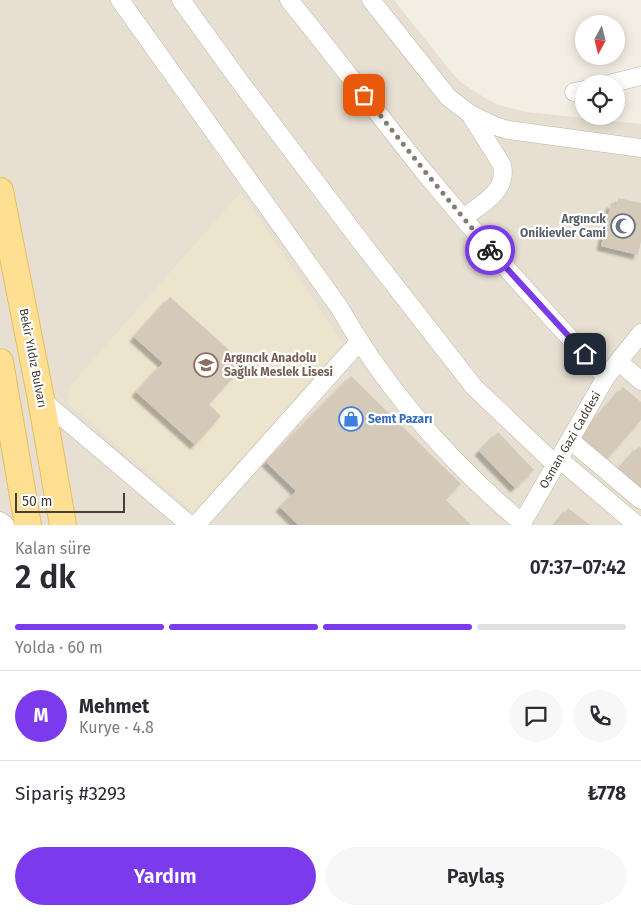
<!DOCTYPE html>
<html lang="tr">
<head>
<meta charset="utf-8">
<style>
	body { margin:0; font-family:"Fira Sans",sans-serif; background:#f7f7f7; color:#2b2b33; height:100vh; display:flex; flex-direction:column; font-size:19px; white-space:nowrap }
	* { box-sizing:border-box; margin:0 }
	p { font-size:16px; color:#7c7c81 }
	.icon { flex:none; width:28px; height:28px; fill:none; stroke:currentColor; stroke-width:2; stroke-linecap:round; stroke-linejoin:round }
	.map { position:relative; height:525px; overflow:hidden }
	.drawer { display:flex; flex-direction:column; background:#fff; flex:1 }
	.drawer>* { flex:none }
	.needle { width:32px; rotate:187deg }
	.fabs { position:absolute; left:575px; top:15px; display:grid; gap:10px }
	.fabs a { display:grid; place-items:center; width:50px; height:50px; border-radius:50%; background:#fff; box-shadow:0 2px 12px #0003; font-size:25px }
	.scale { position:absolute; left:15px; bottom:12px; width:110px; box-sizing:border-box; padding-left:5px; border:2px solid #453e34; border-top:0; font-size:14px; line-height:18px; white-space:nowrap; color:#453e34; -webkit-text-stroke:4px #fff; paint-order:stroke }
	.pin { position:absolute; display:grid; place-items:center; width:42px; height:42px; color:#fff; margin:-21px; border-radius:10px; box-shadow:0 2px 8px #0006 }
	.courier { position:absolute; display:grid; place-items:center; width:50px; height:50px; margin:-25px; border:4px solid #7c3aed; border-radius:50%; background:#fff; color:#222; box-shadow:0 1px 6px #0007 }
	.headline em { font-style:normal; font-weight:600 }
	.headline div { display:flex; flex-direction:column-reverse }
	.headline { display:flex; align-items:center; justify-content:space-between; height:85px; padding:0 15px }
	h1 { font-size:32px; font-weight:600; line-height:38px }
	.bar { display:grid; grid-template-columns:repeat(4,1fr); gap:8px 5px; align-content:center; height:60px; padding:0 15px }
	.bar i { height:6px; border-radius:4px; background:#e1e1e2 }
	.bar .active { background:#7c3aed }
	.bar p { grid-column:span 4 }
	.line { display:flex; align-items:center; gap:12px; padding:0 15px; border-top:1px solid #e1e1e2 }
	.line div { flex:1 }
	.round { display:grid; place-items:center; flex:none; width:52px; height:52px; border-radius:26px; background:#f7f7f7 }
	.primary-button { display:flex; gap:10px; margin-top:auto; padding:10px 15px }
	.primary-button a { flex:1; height:58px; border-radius:30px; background:#7c3aed; color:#fff; font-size:20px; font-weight:600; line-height:58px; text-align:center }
	.primary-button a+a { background:#f7f7f7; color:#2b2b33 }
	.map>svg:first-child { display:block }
</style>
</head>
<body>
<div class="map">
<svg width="641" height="525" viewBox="0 0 641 525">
	<defs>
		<filter id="shadow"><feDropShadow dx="-4.5" dy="4.5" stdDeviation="1" flood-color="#0004"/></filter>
	</defs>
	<rect width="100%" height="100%" fill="#f3eee4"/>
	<path fill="#e7e0d2" d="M0,0H394L453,74L462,83L485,98L498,105L527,112L641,124V525H0Z"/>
	<path fill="#ede4cd" d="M241,192L343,343L193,512L67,402L69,387Z"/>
	<path fill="#d5cab9" filter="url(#shadow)" d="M618,198L641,203V241L638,255L601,246L611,203L617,205Z
		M170,297L245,364L209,404L221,416L195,445L136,392L163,363L134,337Z
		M351,376L461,484L445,499L471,525H298L280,507L296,491L266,462Z
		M623,387L641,402V420L606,460L580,437Z
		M498,432L534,470L515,488L479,451Z
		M639,446L641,448V488L619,469Z
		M568,508L590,525H555Z"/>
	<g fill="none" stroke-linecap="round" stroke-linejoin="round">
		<g stroke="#bfb6a6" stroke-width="19">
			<path id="minor" d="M120,0L339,307C386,390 449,461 522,523
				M181,0L238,79L361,242L474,387L556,465
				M289,0C336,57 379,116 425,173C483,243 544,311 606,377
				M371,0L448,97L470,114L495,126L508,130L641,148
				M609,84L641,76
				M574,92L584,90
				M463,218C481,204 508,192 502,165L470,114
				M619,362L641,381
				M41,399L190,525
				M570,440L641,500
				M559,459L637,525
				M0,521L5,525
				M196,525L359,342
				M521,525L606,377L641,333"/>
		</g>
		<g stroke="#e9be5c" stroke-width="28">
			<path id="primary" d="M0,191L41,399L63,525
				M0,362L28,525"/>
		</g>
		<use href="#minor" stroke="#fff" stroke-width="18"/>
		<use href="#primary" stroke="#ffdf91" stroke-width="26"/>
	</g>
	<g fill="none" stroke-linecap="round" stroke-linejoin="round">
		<path stroke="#827c72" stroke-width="5" stroke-dasharray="0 9" d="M364,95L427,174L490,250"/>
		<path stroke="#7c3aed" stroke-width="6" d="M490,250L585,354"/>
	</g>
	<defs>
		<g id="mosque-ring" transform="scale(1.25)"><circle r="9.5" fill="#fff" stroke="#6b7280" stroke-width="1.5"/><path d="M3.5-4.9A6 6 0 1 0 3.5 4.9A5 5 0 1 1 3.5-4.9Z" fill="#6b7280"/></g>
		<g id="school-ring" transform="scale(1.25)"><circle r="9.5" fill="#fff" stroke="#8d6e63" stroke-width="1.5"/><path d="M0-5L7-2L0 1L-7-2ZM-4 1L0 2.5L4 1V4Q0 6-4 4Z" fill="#8d6e63"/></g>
		<g id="shop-ring" transform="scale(1.25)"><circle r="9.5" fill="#fff" stroke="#3f7fe0" stroke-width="1.5"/><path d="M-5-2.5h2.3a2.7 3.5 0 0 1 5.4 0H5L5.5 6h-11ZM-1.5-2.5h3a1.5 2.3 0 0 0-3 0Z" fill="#3f7fe0"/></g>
	</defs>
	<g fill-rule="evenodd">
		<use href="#mosque-ring" x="623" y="226"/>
		<use href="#school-ring" x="206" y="365"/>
		<use href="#shop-ring" x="351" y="419"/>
	</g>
	<g text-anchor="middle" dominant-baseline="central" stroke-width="4.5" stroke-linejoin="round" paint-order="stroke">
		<g font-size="12" font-weight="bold" fill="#5b616d" stroke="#fff" text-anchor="end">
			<text x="606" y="219">Argıncık<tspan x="606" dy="14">Onikievler Cami</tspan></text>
		</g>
		<g font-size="12" fill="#453e34" stroke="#fff">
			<text transform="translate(33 358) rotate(79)">Bekir Yıldız Bulvarı</text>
			<text transform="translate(570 440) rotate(-60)">Osman Gazi Caddesi</text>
		</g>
		<g font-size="12" font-weight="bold" fill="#785e54" stroke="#fff" text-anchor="start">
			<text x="224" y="358">Argıncık Anadolu<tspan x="224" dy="14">Sağlık Meslek Lisesi</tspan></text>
		</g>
		<g font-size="12" font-weight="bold" fill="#366cbe" stroke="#fff" text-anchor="start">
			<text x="368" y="419">Semt Pazarı</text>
		</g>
	</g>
</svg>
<div class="fabs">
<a><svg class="needle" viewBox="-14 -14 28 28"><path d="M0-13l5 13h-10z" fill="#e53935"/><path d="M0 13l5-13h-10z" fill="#7c7c81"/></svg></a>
<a><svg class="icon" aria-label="locate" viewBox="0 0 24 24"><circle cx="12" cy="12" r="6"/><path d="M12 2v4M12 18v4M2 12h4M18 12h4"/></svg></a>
</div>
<div class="scale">50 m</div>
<div class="pin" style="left:364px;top:95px;background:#ea580c"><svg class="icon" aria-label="bag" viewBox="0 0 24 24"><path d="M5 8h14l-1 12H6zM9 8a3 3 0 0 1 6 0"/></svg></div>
<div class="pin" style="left:585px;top:354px;background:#1f2937"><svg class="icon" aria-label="home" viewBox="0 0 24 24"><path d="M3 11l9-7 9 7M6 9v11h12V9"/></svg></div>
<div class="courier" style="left:490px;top:250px"><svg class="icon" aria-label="bike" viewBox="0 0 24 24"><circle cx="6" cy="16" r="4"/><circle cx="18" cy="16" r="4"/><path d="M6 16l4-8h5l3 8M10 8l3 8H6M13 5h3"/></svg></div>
</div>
<section class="drawer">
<div class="headline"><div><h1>2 dk</h1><p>Kalan süre</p></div><em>07:37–07:42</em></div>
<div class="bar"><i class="active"></i><i class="active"></i><i class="active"></i><i></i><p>Yolda · 60 m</p></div>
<div class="line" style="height:90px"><b class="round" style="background:#7c3aed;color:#fff">M</b><div><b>Mehmet</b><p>Kurye · 4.8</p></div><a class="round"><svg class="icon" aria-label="chat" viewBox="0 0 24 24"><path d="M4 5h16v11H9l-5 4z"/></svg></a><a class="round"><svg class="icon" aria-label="phone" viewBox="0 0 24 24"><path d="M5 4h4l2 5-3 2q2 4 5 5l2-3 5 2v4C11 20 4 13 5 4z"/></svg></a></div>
<div class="line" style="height:65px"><div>Sipariş #3293</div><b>₺778</b></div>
<div class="primary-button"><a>Yardım</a><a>Paylaş</a></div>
</section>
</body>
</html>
